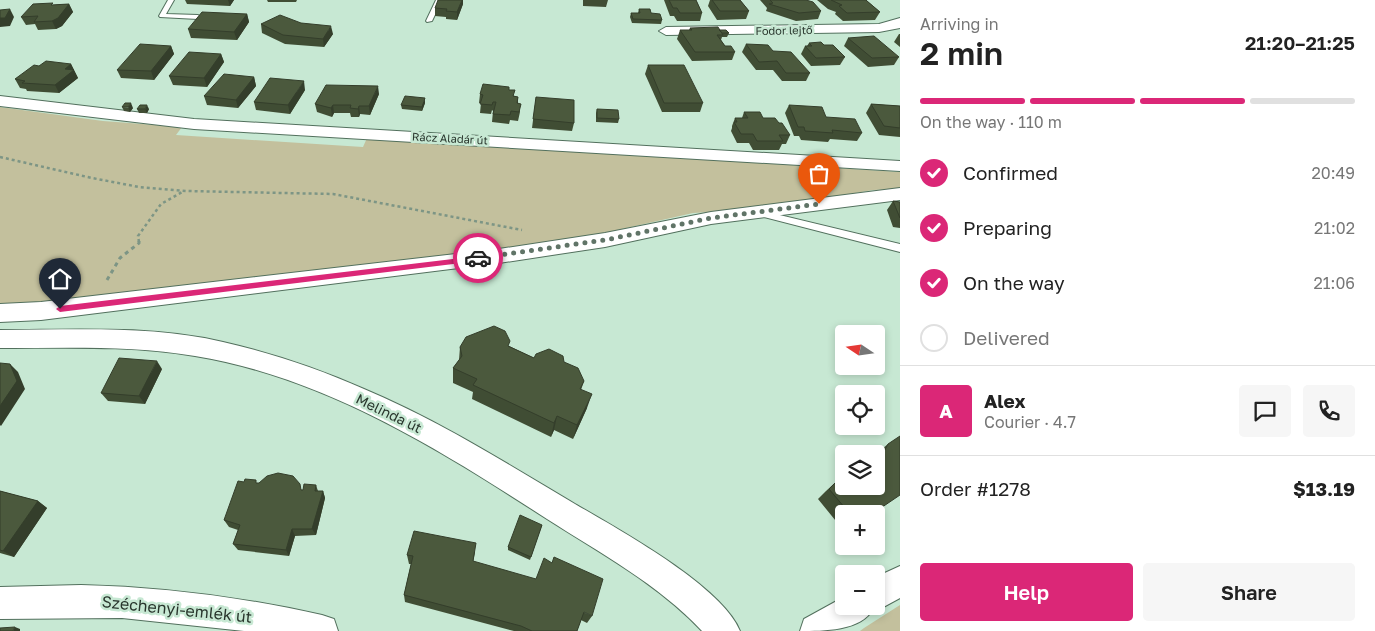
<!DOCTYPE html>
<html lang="en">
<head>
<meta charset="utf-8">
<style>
	body { margin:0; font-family:"Golos Text",sans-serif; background:#f6f6f6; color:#222; height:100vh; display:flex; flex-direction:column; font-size:19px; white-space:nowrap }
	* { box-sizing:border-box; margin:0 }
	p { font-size:16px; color:#767676 }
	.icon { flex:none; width:28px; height:28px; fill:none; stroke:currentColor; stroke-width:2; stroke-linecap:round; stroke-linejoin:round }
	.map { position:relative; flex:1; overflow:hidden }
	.details { display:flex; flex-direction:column; background:#fff; width:475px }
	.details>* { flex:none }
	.needle { width:32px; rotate:283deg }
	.tools { position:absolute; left:835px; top:325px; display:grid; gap:10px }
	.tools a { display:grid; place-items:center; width:50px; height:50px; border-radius:5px; background:#fff; box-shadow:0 2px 8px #0003; font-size:25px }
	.pin { position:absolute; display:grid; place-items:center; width:42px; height:42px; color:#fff; margin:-51px -21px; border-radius:50% 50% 50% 0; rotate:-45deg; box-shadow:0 0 5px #0007 }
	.pin .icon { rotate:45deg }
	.courier { position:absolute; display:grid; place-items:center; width:50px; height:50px; margin:-25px; border:4px solid #db2777; border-radius:50%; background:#fff; color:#222; box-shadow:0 1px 6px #0007 }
	.summary em { font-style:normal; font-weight:600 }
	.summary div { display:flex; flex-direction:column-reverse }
	.summary { display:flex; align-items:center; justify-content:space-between; height:85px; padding:0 20px }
	h1 { font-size:32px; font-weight:600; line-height:38px }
	.bar { display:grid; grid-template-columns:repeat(4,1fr); gap:8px 5px; align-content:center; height:60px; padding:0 20px }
	.bar i { height:6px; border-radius:4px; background:#e0e0e0 }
	.bar .active { background:#db2777 }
	.bar p { grid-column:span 4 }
	.line { display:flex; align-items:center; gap:12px; padding:0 20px; border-top:1px solid #e0e0e0 }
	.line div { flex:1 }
	.round { display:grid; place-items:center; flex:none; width:52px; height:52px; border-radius:5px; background:#f6f6f6 }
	ol { padding:0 20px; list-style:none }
	li { display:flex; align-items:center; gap:15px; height:55px }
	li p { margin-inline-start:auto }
	li .icon { padding:5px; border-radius:50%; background:#db2777; color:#fff; stroke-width:4 }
	li:last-child { color:#767676 }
	li i { width:28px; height:28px; border:2px solid #e0e0e0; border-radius:50% }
	.primary-button { display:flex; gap:10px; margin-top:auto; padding:10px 20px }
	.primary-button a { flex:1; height:58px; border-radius:5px; background:#db2777; color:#fff; font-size:20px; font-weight:600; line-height:58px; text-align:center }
	.primary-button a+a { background:#f6f6f6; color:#222 }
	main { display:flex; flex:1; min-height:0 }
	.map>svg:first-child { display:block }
</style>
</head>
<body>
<main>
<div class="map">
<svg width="900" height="631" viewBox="0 0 900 631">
	<rect width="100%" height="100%" fill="#c7e8d3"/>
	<path fill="#c3c09d" d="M0,107L103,121L182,127L176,135L363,147L367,138L900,172V189L873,190L762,209L693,213L591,236L462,254L0,313Z
		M900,605V631H860L864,628Z"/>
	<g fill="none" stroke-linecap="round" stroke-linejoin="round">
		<g stroke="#52705d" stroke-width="2">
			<path id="service" d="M168,0H174L166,14L198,15L201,17L198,19L160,17L159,16Z
				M436,0H442L432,21L427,22L426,21Z
				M759,210L900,244V252L756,215L754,213Z"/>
		</g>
		<g stroke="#52705d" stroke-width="2">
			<path id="minor" d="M900,18V28L879,32L666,35L659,31L666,27L879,24Z
				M0,96L194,119L900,161V171L194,129L0,106Z
				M900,188V200L711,224L605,247L499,263L41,320L0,322V304L41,302L499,249L605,233L711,212Z
				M0,330C74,330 151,325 223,342C271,353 319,369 364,389C438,420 506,463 575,504C618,529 722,586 740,631H702C658,584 600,553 547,519C439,449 324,377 195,356C131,345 65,348 0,348Z
				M900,566V598L876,611L873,609C861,631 824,631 800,631L804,619L844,597V606H876V577Z
				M81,585C163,587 242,597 322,615L334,619L338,631H244L122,618L0,619V587Z"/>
		</g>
		<path stroke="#7d9585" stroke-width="2.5" stroke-dasharray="3 3" stroke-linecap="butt" d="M0,157L92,178L139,187L186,191L333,194L522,230
			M139,242L138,236L161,204L184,191"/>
		<path stroke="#7d9585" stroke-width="3" stroke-dasharray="4 4" stroke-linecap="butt" d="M107,280L120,258L139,243V241"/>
		<use href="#service" fill="#fff" fill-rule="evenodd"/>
		<use href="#minor" fill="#fff" fill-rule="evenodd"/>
	</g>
	<path fill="#404d34" d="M185,0H234L230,6L187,4Z
		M267,0H297L296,2H268Z
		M583,0H608L606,7L583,6Z
		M664,0H696L702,13L700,21H677L674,16H670Z
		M710,0H740L749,11L746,19L717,20L708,6Z
		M760,0H806L821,11L818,19L796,21L766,11L767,8Z
		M817,0H866L880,12L875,20L843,21L835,14L836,12L828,9Z
		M69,4L73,12L62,26L56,29L38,30L35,24L26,25L21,17L54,5Z
		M463,4L457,20L446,19V17L435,16V8Z
		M639,9L651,13L662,20L661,24L632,23L630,17L631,13H638Z
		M247,14L249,22L237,40L191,38L188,29Z
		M301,23L333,34L324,47L285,44L262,33L261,24Z
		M690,28L719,30L729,33L727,37H722L721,40L725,46L735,52L732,60L692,61L677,39L680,30H689Z
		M899,34H900V47L894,42Z
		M848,38L899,57L894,65L868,67L844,46Z
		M809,43L824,45L845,57L840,65L811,66L801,54L805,46H807Z
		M746,44L773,51L810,73L806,81H782L773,70H756L742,52Z
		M171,46L174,54L154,80L121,78L117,70Z
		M221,54L224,62L207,87L173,85L169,76Z
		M71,64L78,78L59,93L27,91L26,89L20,88L15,79L39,66Z
		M648,65L703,103L700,112H662L645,74Z
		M254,77L256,86L238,108L207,105L204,96Z
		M305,90L290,114L256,110L254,102Z
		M509,90L514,96L518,97V103L520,112L518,121L510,120L509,124L492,122L493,111L492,110L491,114L480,113L481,103H479L480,94Z
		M379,94L370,115L360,114L359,117H351L350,113H334L332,117L317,112L315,104Z
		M536,97L574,123L572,131L532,128Z
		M425,103L422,111L402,109L401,105Z
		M871,104L900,106V137L879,135L866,113Z
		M789,105L826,117L862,133L857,141L830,139L828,142L801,140L799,136H794L785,113Z
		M122,107L133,108L130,112L124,111Z
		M137,109H149L147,113H139Z
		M597,109L619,119L618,123L596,122V113Z
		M744,112L779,123L790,135L786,144H782L779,150H753L749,143H737L731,131L732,128V126L735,118H742Z
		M893,201L900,202V228L893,227L887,210Z
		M509,346L534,358L564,362L584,381L581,390L587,408L573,439L554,430L551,437L472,399L473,392L453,383V368L459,360L460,347Z
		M162,369L145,404L108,401L101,393Z
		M888,444L873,514H844V531L818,499L826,491L838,480L876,486V454Z
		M258,483L303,490L316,485L318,491H323L325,498L316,535L295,536L289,556L238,550L233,544L238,530L229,527L224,520Z
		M0,491L38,501L47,508L14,557L0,553Z
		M542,525L530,560L508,550V547Z
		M475,552L473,562L592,616L587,623L581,620L577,631H514L405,602L404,595L411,564H409L407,555Z"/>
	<path fill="#343e2b" d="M228,0H234L230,6Z
		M462,0H463V4L457,20V12Z
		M69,4L73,12L62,26L56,29L52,21Z
		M10,9L14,17L10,26L0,27V18Z
		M247,14L249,22L237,40L234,32Z
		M331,26L333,34L324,47L323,39Z
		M171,46L174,54L154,80L151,71Z
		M221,54L224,62L207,87L204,78Z
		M71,64L78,78L59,93L55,85L65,69Z
		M254,77L256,86L238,108L236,100Z
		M304,81L305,90L290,114L288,105Z
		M378,86L379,94L370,115L369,106Z
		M425,98V103L422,111V107Z
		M131,103L133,108L130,112L128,107Z
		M147,105L149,109L147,113L145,109Z
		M333,105L334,113L332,117L331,108Z
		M359,106L360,114L359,117L358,109Z
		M157,361L162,369L145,404L139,396Z
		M10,364L18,372L25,389L1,426L0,425V406Z
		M592,394L587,408L573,439L577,425Z
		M557,416L554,430L551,437L554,423Z
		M323,491L325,498L316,535L312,529Z
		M38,501L47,508L14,557L3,551Z
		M292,529L295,536L289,556L286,550Z
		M15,627L20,629V631H13Z"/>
	<path fill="#4b593d" stroke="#343e2b" d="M438,0H462L457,12L446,11L447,9L435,8Z
		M669,0H696L702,13H680L677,8H673Z
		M712,0H740L749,11H720Z
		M770,0H806L813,2L821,11L799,13L769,4L773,3Z
		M831,0H866L867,1L880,12L847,13L839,6L842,5Z
		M53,3L51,5L69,4L58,18L52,21L34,22L38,16L21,17L33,4Z
		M10,9L5,18H0V10Z
		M639,9H650L651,13L660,14L662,20L633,19L631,13H640Z
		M202,12L247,14L234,32L188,29Z
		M280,15L301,23L331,26L323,39L283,35L261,24Z
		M718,27L723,35H717L725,46H731L735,52H695L680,30H692L690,28Z
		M719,30H726L729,33H722Z
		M874,36L899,57L872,58L848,38Z
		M821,42L824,45H833L845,57L816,58L805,46H812L809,43Z
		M140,44L171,46L151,71L117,70Z
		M746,44L768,45L773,51L791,52L810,73H786L777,61L759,62Z
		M189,52L221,54L204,78L169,76Z
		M46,61L71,64L65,69L74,70L55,85L22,83L25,81L15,79L34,65L39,66Z
		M648,65H684L703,103H664Z
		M224,74L254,77L236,100L204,96Z
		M270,78L304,81L288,105L254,102Z
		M483,84L509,87V90H515L513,96L518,97L517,103L521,104L519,112L511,111L510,115L493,114L496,102H493L492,105L480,104L483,95L480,94Z
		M326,85L378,86L369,106H359L358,109L350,108L351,105H333L331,108L315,104Z
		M405,96L425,98L422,107L401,105Z
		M536,97L574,100V123L533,119Z
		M125,103H131L128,107H122Z
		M871,104L900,106V128L884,126Z
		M140,105H147L145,109H137Z
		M789,105L822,107L826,117L855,119L862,133L832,130L833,133L805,131L804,127H798Z
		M597,109L618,110L619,119L597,118Z
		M744,112H760L763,118H775L779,123H782L790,135H779L783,141H757L753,134H741L734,122H737L735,118H748Z
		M893,201L900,202V218Z
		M494,326L505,331L510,341L508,346L534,358L536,354L549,349L563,356L564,362L578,368L584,381L580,389L592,394L577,425L557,416L554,423L473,385L477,379L453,368L462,356L460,347L466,337Z
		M119,358L157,361L139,396L101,393Z
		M0,363L10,364L17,381L0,406Z
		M900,436V495L872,514H850L829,489L838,480L844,478V486H876V467L888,444Z
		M278,473L293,476L300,484L301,490H303L304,484L316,485L315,491H323L312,529H292L286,550L233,544L240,525L224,520L238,481L244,482L245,479L256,480V483H259L267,476Z
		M0,491L38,501L3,551L0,550Z
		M520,515L542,525L531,557L508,547Z
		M414,531L476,543L473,561L536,579L544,558L552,563L554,557L603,579L592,616L584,612L577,631H532L521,626L404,595L413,556L407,555Z
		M15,627L13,631H0V628Z"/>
	<path fill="#db2777" d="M478,256L482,258L478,261L60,312L56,309L60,306Z"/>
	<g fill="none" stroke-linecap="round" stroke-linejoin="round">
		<path stroke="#607467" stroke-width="5" stroke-dasharray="0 9" d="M478,258L605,240L711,218L819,204"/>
	</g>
	<g text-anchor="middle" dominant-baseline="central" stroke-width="5" stroke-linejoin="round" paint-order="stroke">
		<g font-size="11" fill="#29362d" stroke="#c7e8d3">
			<text transform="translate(784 30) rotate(-1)">Fodor lejtő</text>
			<text transform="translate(450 138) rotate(3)">Rácz Aladár út</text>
		</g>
		<g font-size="14" fill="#29362d" stroke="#c7e8d3">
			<text transform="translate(389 413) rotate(26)">Melinda út</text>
		</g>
		<g font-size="16" fill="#29362d" stroke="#c7e8d3">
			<text transform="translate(177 609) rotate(6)">Széchenyi-emlék út</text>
		</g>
	</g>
</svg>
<div class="tools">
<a><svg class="needle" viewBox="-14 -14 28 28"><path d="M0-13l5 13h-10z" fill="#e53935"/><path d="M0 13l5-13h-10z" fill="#767676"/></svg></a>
<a><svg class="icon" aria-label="locate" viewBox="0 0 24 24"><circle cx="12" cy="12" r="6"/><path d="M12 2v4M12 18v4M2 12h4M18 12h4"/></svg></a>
<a><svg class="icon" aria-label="layers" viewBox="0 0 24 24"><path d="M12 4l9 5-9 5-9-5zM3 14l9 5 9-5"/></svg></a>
<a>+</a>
<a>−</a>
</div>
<div class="pin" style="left:819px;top:204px;background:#ea580c"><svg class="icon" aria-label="bag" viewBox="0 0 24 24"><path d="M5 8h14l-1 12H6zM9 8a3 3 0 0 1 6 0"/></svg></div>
<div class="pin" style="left:60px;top:309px;background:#1f2937"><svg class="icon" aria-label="home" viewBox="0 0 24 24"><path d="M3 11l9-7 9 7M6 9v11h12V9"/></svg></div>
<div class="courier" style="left:478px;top:258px"><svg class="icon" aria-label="car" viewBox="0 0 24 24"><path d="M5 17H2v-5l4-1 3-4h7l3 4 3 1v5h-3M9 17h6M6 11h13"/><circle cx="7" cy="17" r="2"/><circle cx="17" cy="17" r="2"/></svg></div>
</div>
<section class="details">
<div class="summary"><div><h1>2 min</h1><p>Arriving in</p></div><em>21:20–21:25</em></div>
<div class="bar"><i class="active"></i><i class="active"></i><i class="active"></i><i></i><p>On the way · 110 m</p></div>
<ol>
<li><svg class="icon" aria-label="check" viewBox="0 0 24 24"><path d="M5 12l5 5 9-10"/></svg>Confirmed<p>20:49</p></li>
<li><svg class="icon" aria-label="check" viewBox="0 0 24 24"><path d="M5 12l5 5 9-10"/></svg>Preparing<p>21:02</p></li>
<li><svg class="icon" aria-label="check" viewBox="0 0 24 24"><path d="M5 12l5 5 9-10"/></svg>On the way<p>21:06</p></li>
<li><i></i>Delivered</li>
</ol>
<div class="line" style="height:90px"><b class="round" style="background:#db2777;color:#fff">A</b><div><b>Alex</b><p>Courier · 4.7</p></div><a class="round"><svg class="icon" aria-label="chat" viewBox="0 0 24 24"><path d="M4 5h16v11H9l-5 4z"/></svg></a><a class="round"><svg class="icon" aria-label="phone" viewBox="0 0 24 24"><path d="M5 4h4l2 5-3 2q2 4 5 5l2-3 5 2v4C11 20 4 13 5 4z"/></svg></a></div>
<div class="line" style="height:65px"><div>Order #1278</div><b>$13.19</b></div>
<div class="primary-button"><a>Help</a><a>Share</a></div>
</section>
</main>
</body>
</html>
